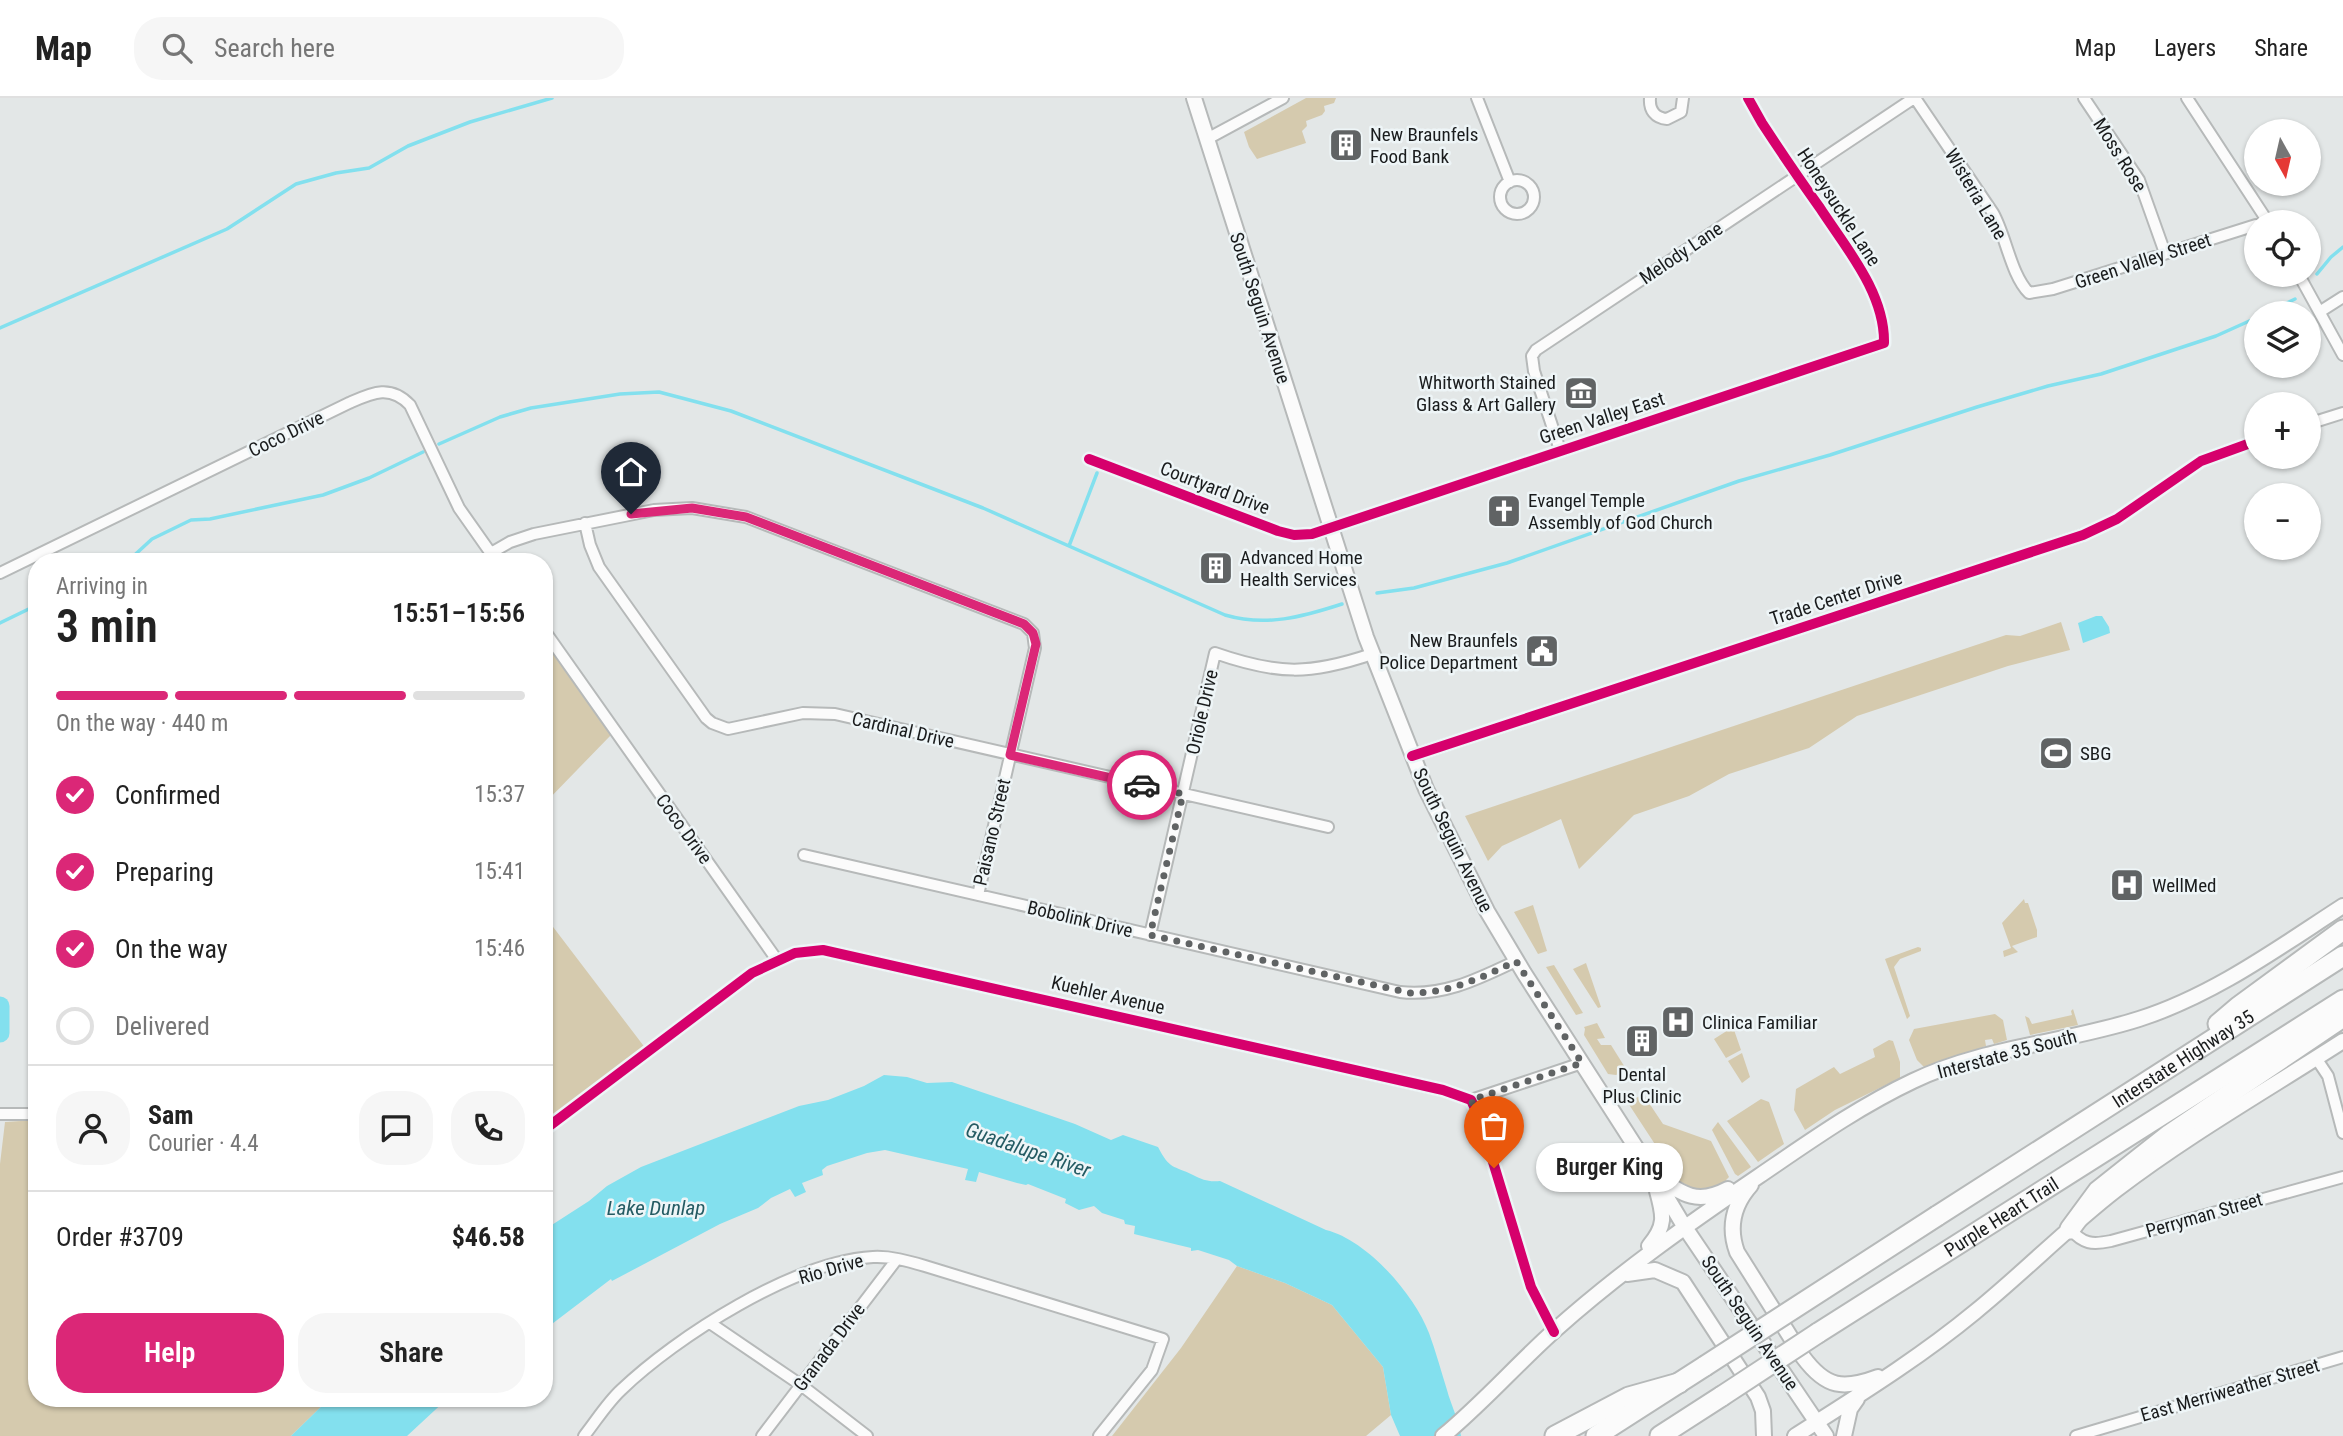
<!DOCTYPE html>
<html lang="en">
<head>
<meta charset="utf-8">
<style>
	body { margin:0; font-family:"Roboto Condensed",sans-serif; background:#f6f6f6; color:#222; height:100vh; display:flex; flex-direction:column; font-size:26px; white-space:nowrap }
	* { box-sizing:border-box; margin:0 }
	p { font-size:23px; color:#767676 }
	.icon { flex:none; width:38px; height:38px; fill:none; stroke:currentColor; stroke-width:2; stroke-linecap:round; stroke-linejoin:round }
	.map { position:relative; flex:1; overflow:hidden }
	.panel { position:absolute; left:28px; top:455px; width:525px; height:854px; display:flex; flex-direction:column; background:#fff; border-radius:28px; box-shadow:0 2px 5px #0004 }
	.panel>* { flex:none }
	.needle { width:46px; rotate:172deg }
	.tools { position:absolute; left:2244px; top:21px; display:grid; gap:14px }
	.tools a { display:grid; place-items:center; width:77px; height:77px; border-radius:50%; background:#fff; box-shadow:0 2px 5px #0004; font-size:35px }
	.pin { position:absolute; display:grid; place-items:center; width:60px; height:60px; color:#fff; margin:-72px -30px; border-radius:50% 50% 50% 0; rotate:-45deg; box-shadow:0 0 7px #0007 }
	.pin .icon { rotate:45deg }
	.courier { position:absolute; display:grid; place-items:center; width:70px; height:70px; margin:-35px; border:5px solid #db2777; border-radius:50%; background:#fff; color:#222; box-shadow:0 2px 9px #0007 }
	.bubble { position:absolute; height:49px; border-radius:24px; background:#fff; box-shadow:0 2px 5px #0004; font-size:23px; font-weight:600; line-height:49px; text-align:center }
	.overview em { font-style:normal; font-weight:600 }
	.overview div { display:flex; flex-direction:column-reverse }
	.overview { display:flex; align-items:center; justify-content:space-between; height:119px; padding:0 28px }
	h1 { font-size:46px; font-weight:600; line-height:52px }
	.bar { display:grid; grid-template-columns:repeat(4,1fr); gap:10px 7px; align-content:center; height:84px; padding:0 28px }
	.bar i { height:9px; border-radius:5px; background:#e0e0e0 }
	.bar .current { background:#db2777 }
	.bar p { grid-column:span 4 }
	.line { display:flex; align-items:center; gap:18px; padding:0 28px; border-top:2px solid #e0e0e0 }
	.line div { flex:1 }
	.round { display:grid; place-items:center; flex:none; width:74px; height:74px; border-radius:28px; background:#f6f6f6 }
	ol { padding:0 28px; list-style:none }
	li { display:flex; align-items:center; gap:21px; height:77px }
	li p { margin-inline-start:auto }
	li .icon { padding:7px; border-radius:50%; background:#db2777; color:#fff; stroke-width:4 }
	li:last-child { color:#767676 }
	li i { width:38px; height:38px; border:4px solid #e0e0e0; border-radius:50% }
	.button { display:flex; gap:14px; margin-top:auto; padding:14px 28px }
	.button a { flex:1; height:80px; border-radius:28px; background:#db2777; color:#fff; font-size:28px; font-weight:600; line-height:80px; text-align:center }
	.button a+a { background:#f6f6f6; color:#222 }
	header { display:flex; align-items:center; gap:42px; box-sizing:border-box; height:98px; padding:0 35px; background:#fff; border-bottom:2px solid #e0e0e0 }
	header strong { font-size:33px }
	nav { display:flex; gap:38px; margin-inline-start:auto; font-size:24px }
	.search { width:490px; height:63px; background:#f6f6f6; display:flex; align-items:center; gap:18px; box-sizing:border-box; padding:0 24px; border-radius:28px; color:#767676; font-size:26px }
	.map>svg:first-child { display:block }
</style>
</head>
<body>
<header>
<strong>Map</strong>
<div class="search"><svg class="icon" aria-label="search" viewBox="0 0 24 24"><circle cx="10" cy="10" r="6"/><path d="M15 15l6 6"/></svg>Search here</div>
<nav><a>Map</a><a>Layers</a><a>Share</a></nav>
</header>
<div class="map">
<svg width="2343" height="1338" viewBox="0 0 2343 1338">
	<rect width="100%" height="100%" fill="#e3e7e7"/>
	<path fill="#d5caae" d="M1306,0H1336L1334,5L1324,8L1325,13L1322,17L1306,23L1307,28L1302,33L1306,45L1257,61L1249,49L1244,34Z
		M2061,524L2070,552L2008,568L1857,618L1809,650L1729,676L1689,698L1634,717L1579,771L1561,721L1502,748L1488,763L1465,718L2006,537L2020,538Z
		M544,543L611,637L544,706Z
		M2024,801L2025,805H2028L2037,832V839L2012,848L2018,854L2004,859L2003,853L2011,850L2002,825Z
		M1533,807L1547,853L1538,856L1514,814Z
		M544,817L646,951L544,1026Z
		M1918,849L1921,850V853L1900,861L1894,869L1910,918L1907,921L1885,861Z
		M1586,865L1601,909L1598,910L1573,871Z
		M1554,867L1583,915L1576,917L1546,869Z
		M2073,911L2078,927L2030,937L2025,918L2029,920L2032,926L2072,917L2071,913Z
		M1995,916L2003,922L2007,942L1994,946L1992,941L1985,942L1986,948L1924,969L1917,962L1909,942L1914,931Z
		M1597,925L1605,940L1597,941L1601,947H1611L1626,971L1616,977L1608,976L1584,937L1585,931L1584,929Z
		M1733,929L1741,952L1726,960L1714,941Z
		M1889,942L1893,943L1900,964V980L1835,1012L1805,1032L1794,1012L1796,991L1834,969L1840,976L1875,959L1873,951Z
		M1742,955L1750,979L1742,985L1728,963Z
		M1643,996L1663,1026L1711,1043L1729,1079L1726,1082L1727,1085L1702,1095L1679,1083L1628,1005Z
		M1761,1001L1769,1004L1784,1046L1758,1064L1727,1023Z
		M37,1022V1300H330L291,1338H0V1066L5,1024Z
		M1718,1024L1751,1069L1738,1078L1735,1076L1712,1032Z
		M1237,1168L1285,1185L1332,1207L1383,1269L1391,1317L1366,1338H1112L1181,1250Z"/>
	<path fill="#83e0ee" d="M2096,518H2102L2109,529L2110,535L2083,545L2078,525Z
		M884,977L907,979L927,985L952,984L1075,1026L1111,1042L1123,1037L1158,1049C1170,1072 1173,1067 1193,1077C1203,1082 1208,1084 1220,1083L1326,1132C1367,1142 1414,1196 1429,1235C1436,1254 1441,1273 1447,1292C1451,1307 1459,1322 1461,1338H1400L1391,1317L1383,1269L1332,1207L1285,1185L1237,1168L1229,1162L1198,1152L1191,1153V1150C1171,1145 1153,1141 1134,1136L1135,1128L1125,1126L1124,1122L1102,1115L1094,1108L1079,1112L1065,1105L1066,1101L1028,1086L1026,1087L1017,1085L979,1074L976,1084L965,1082L968,1071L885,1052L867,1055L827,1068L822,1072L823,1077L802,1085L806,1094L795,1099L790,1091L771,1100L758,1110L720,1126L612,1183L611,1181L544,1232V1132L589,1103L607,1088L641,1069L799,1008L828,1002L864,988Z
		M330,1300H448L407,1338H291Z"/>
	<g fill="none" stroke-linecap="round" stroke-linejoin="round">
		<path stroke="#83e0ee" stroke-width="3.5" d="M2317,176L2331,159L2343,149
			M2266,215L2295,201
			M0,230L227,131L296,86L336,75L369,70L408,48L470,24L552,0
			M439,346L500,319L531,310L620,296L659,294L731,313L983,410L1225,517C1266,529 1302,519 1342,506
			M1069,448L1097,375
			M127,464L152,441L191,422L210,421L323,397L369,380L423,354
			M1377,495L1414,490L1507,465L1739,383L1830,357L1977,309L2048,288L2101,276L2216,238L2256,220
			M0,525L37,507"/>
		<path stroke="#83e0ee" stroke-width="19" d="M0,908V935"/>
		<g stroke="#b6b9b9" stroke-width="14">
			<path id="street" d="M1477,0L1510,84
				M1650,0C1649,12 1655,20 1667,21L1681,14L1683,0
				M1915,0L1993,115C2006,138 2011,177 2029,195L2053,191L2256,127
				M2084,0L2139,82L2165,155
				M2187,0L2268,124
				M1207,41L1283,0
				M1500 99a17 17 0 1 1 34 0a17 17 0 1 1-34 0Z
				M2299,177L2343,257
				M2321,213L2343,199
				M2308,326L2343,315
				M1560,352L1534,273L1532,258L1536,252L1914,0
				M1089,361L1278,433L1294,437L1312,436L1884,245C1885,195 1846,150 1820,110C1800,82 1781,54 1762,25L1748,0
				M585,425L590,447L599,469L706,620L712,625L728,631L803,615L835,616L1328,729
				M491,455L510,444L534,436L654,412L692,410L746,419L1024,526L1033,535L1035,550L978,797
				M0,475L349,305C372,295 390,286 410,307L459,410L497,464
				M544,532L777,862
				M1412,658L2083,437L2117,421L2201,363L2256,343
				M804,757L1400,894C1443,899 1478,881 1516,863
				M1150,837L1215,555C1278,577 1310,577 1372,556
				M2316,960L2328,978L2343,1035
				M1471,1002L1582,965
				M0,1016H37
				M544,1032L752,875L795,855L823,852L1443,992L1471,1002L1480,1021L1531,1189L1554,1234
				M2070,1131C2083,1146 2092,1147 2111,1143L2343,1079
				M710,1225L801,1287L867,1338
				M584,1338C596,1323 607,1305 621,1292C676,1239 795,1163 873,1159C890,1158 908,1163 925,1168L1163,1241L1152,1272L1099,1338
				M762,1338L897,1161
				M2076,1338L2343,1259"/>
		</g>
		<g stroke="#b6b9b9" stroke-width="18">
			<path id="secondary" d="M1194,0L1366,539L1426,691L1487,813L1524,875L1653,1076L1684,1128L1826,1338
				M1658,1079C1683,1097 1698,1107 1728,1091
				M1751,1087C1733,1107 1728,1129 1737,1154L1803,1259C1826,1290 1843,1292 1878,1279
				M1649,1148C1666,1128 1664,1118 1657,1093
				M1627,1176L1655,1172L1683,1184L1758,1299L1763,1313L1764,1338
				M1443,1338C1483,1305 1517,1266 1555,1232C1619,1175 1688,1126 1759,1078C1809,1044 1858,1009 1913,983C1984,949 2064,945 2139,921C2214,897 2278,850 2343,808
				M1795,1338C1856,1299 1918,1261 1975,1214C2023,1175 2067,1130 2116,1092C2188,1037 2267,992 2343,943
				M1844,1338L1850,1311L1857,1301"/>
		</g>
		<g stroke="#b6b9b9" stroke-width="23">
			<g id="highway">
				<path d="M2218,926L2238,909L2343,832"/>
				<path id="s1" d="M1937,1118L2343,858"/>
				<path d="M2070,1131L2098,1093L2132,1066L2170,1036L2343,919"/>
				<path id="s2" d="M1818,1235L2343,902"/>
				<path d="M1555,1338L1629,1299L1679,1285"/>
				<path d="M1596,1338L1705,1268"/>
				<path d="M1660,1338L1722,1298"/>
			</g>
		</g>
		<use href="#street" stroke="#fbfbfb" stroke-width="10"/>
		<use href="#secondary" stroke="#fbfbfb" stroke-width="14"/>
		<use href="#highway" stroke="#fbfbfb" stroke-width="19"/>
		<g stroke="#b6b9b9" stroke-width="23" stroke-linecap="butt">
			<path id="highway-bridge" d="M1705,1268L1937,1118
				M1722,1298L1818,1235"/>
		</g>
		<use href="#highway-bridge" stroke="#fbfbfb" stroke-width="19"/>
		<g stroke="#eef5f7" stroke-width="15">
			<path id="cycleway" d="M1089,361L1278,433L1294,437L1312,436L1884,245C1885,195 1846,150 1820,110C1800,82 1781,54 1762,25L1748,0
				M1412,658L2083,437L2117,421L2201,363L2256,343
				M544,1032L752,875L795,855L823,852L1443,992L1471,1002L1480,1021L1531,1189L1554,1234"/>
		</g>
		<use href="#cycleway" stroke="#d6006c" stroke-width="10"/>
	</g>
	<g fill="none" stroke-linecap="round" stroke-linejoin="round">
		<path stroke="#606364" stroke-width="7" stroke-dasharray="0 12.6" d="M1142,687L1183,696L1150,837L1410,895C1450,895 1481,880 1516,863L1582,965L1471,1002L1480,1021L1494,1070"/>
		<path stroke="#db2777" stroke-width="9" d="M631,416L692,410L746,419L1024,526L1033,535L1036,546L1010,657L1142,687"/>
	</g>
	<defs>
		<g id="building-square" transform="scale(1.75)"><rect x="-9" y="-9" width="18" height="18" rx="4" fill="#606364" stroke="#eef5f7"/><path d="M-4-6H4V6H1V3H-1V6H-4ZM-2.5-4.3h1.7v1.8h-1.7ZM.8-4.3h1.7v1.8H.8ZM-2.5-1h1.7V.8h-1.7ZM.8-1h1.7V.8H.8Z" fill="#fff"/></g>
		<g id="museum-square" transform="scale(1.75)"><rect x="-9" y="-9" width="18" height="18" rx="4" fill="#606364" stroke="#eef5f7"/><path d="M0-6L6-3V-2H-6V-3ZM-5-1h2V3h-2ZM-1-1h2V3h-2ZM3-1h2V3H3ZM-6 4H6V6H-6Z" fill="#fff"/></g>
		<g id="church-square" transform="scale(1.75)"><rect x="-9" y="-9" width="18" height="18" rx="4" fill="#606364" stroke="#eef5f7"/><path d="M-1.2-6h2.4v3.5h3.3v2.4h-3.3V6h-2.4V-.1h-3.3v-2.4h3.3Z" fill="#fff"/></g>
		<g id="civic-square" transform="scale(1.75)"><rect x="-9" y="-9" width="18" height="18" rx="4" fill="#606364" stroke="#eef5f7"/><path d="M-.6-6.5H3V-4.5H.6V-3L4-1V1h2V6H-6V1h2V-1L-.6-3ZM-1.2 2.5V6h2.4V2.5Z" fill="#fff"/></g>
		<g id="stadium-square" transform="scale(1.75)"><rect x="-9" y="-9" width="18" height="18" rx="4" fill="#606364" stroke="#eef5f7"/><path d="M0-5a6.5 5 0 1 0 0 10a6.5 5 0 1 0 0-10ZM-3.5-1.8h7v3.6h-7Z" fill="#fff"/></g>
		<g id="hospital-square" transform="scale(1.75)"><rect x="-9" y="-9" width="18" height="18" rx="4" fill="#606364" stroke="#eef5f7"/><path d="M-5-5h3v3.5h4V-5h3V5h-3V1.5h-4V5h-3Z" fill="#fff"/></g>
	</defs>
	<g fill-rule="evenodd">
		<use href="#building-square" x="1346" y="47"/>
		<use href="#museum-square" x="1581" y="295"/>
		<use href="#church-square" x="1504" y="413"/>
		<use href="#building-square" x="1216" y="470"/>
		<use href="#civic-square" x="1542" y="553"/>
		<use href="#stadium-square" x="2056" y="655"/>
		<use href="#hospital-square" x="2127" y="787"/>
		<use href="#hospital-square" x="1678" y="924"/>
		<use href="#building-square" x="1642" y="943"/>
	</g>
	<g text-anchor="middle" dominant-baseline="central" stroke-width="5" stroke-linejoin="round" paint-order="stroke">
		<g font-size="19" fill="#1a1c1d" stroke="#eef5f7" text-anchor="start">
			<text x="1370" y="36">New Braunfels<tspan x="1370" dy="22">Food Bank</tspan></text>
			<text x="1556" y="284" text-anchor="end">Whitworth Stained<tspan x="1556" dy="22">Glass &amp; Art Gallery</tspan></text>
			<text x="1528" y="402">Evangel Temple<tspan x="1528" dy="22">Assembly of God Church</tspan></text>
			<text x="1240" y="459">Advanced Home<tspan x="1240" dy="22">Health Services</tspan></text>
			<text x="1518" y="542" text-anchor="end">New Braunfels<tspan x="1518" dy="22">Police Department</tspan></text>
			<text x="2080" y="655">SBG</text>
			<text x="2152" y="787">WellMed</text>
			<text x="1702" y="924">Clinica Familiar</text>
			<text x="1642" y="976" text-anchor="middle">Dental<tspan x="1642" dy="22">Plus Clinic</tspan></text>
		</g>
		<g font-size="19" fill="#1a1c1d" stroke="#eef5f7">
			<text transform="translate(2120 57) rotate(58)">Moss Rose</text>
			<text transform="translate(1976 96) rotate(59)">Wisteria Lane</text>
			<text transform="translate(1839 109) rotate(57)">Honeysuckle Lane</text>
			<text transform="translate(1681 155) rotate(-34)">Melody Lane</text>
			<text transform="translate(2143 163) rotate(-18)">Green Valley Street</text>
			<text transform="translate(1260 210) rotate(72)">South Seguin Avenue</text>
			<text transform="translate(1602 320) rotate(-18)">Green Valley East</text>
			<text transform="translate(286 336) rotate(-26)">Coco Drive</text>
			<text transform="translate(1215 390) rotate(21)">Courtyard Drive</text>
			<text transform="translate(1836 500) rotate(-18)">Trade Center Drive</text>
			<text transform="translate(1202 614) rotate(-77)">Oriole Drive</text>
			<text transform="translate(903 632) rotate(13)">Cardinal Drive</text>
			<text transform="translate(684 731) rotate(54)">Coco Drive</text>
			<text transform="translate(992 734) rotate(-77)">Paisano Street</text>
			<text transform="translate(1453 742) rotate(64)">South Seguin Avenue</text>
			<text transform="translate(1080 821) rotate(13)">Bobolink Drive</text>
			<text transform="translate(1108 897) rotate(13)">Kuehler Avenue</text>
			<text transform="translate(2007 956) rotate(-15)">Interstate 35 South</text>
			<text stroke="none"><textPath href="#s1" startOffset="292">Interstate Highway 35</textPath></text>
			<text transform="translate(2204 1117) rotate(-16)">Perryman Street</text>
			<text stroke="none"><textPath href="#s2" startOffset="217">Purple Heart Trail</textPath></text>
			<text transform="translate(831 1171) rotate(-16)">Rio Drive</text>
			<text transform="translate(1750 1225) rotate(56)">South Seguin Avenue</text>
			<text transform="translate(829 1249) rotate(-53)">Granada Drive</text>
			<text transform="translate(2230 1292) rotate(-16)">East Merriweather Street</text>
		</g>
		<g font-size="21" font-style="italic" fill="#245b63" stroke="#eef5f7">
			<text transform="translate(1028 1052) rotate(19)">Guadalupe River</text>
			<text x="656" y="1110">Lake Dunlap</text>
		</g>
	</g>
</svg>
<div class="tools">
<a><svg class="needle" viewBox="-14 -14 28 28"><path d="M0-13l5 13h-10z" fill="#e53935"/><path d="M0 13l5-13h-10z" fill="#767676"/></svg></a>
<a><svg class="icon" aria-label="locate" viewBox="0 0 24 24"><circle cx="12" cy="12" r="6"/><path d="M12 2v4M12 18v4M2 12h4M18 12h4"/></svg></a>
<a><svg class="icon" aria-label="layers" viewBox="0 0 24 24"><path d="M12 4l9 5-9 5-9-5zM3 14l9 5 9-5"/></svg></a>
<a>+</a>
<a>−</a>
</div>
<div class="pin" style="left:1494px;top:1070px;background:#ea580c"><svg class="icon" aria-label="bag" viewBox="0 0 24 24"><path d="M5 8h14l-1 12H6zM9 8a3 3 0 0 1 6 0"/></svg></div>
<div class="pin" style="left:631px;top:416px;background:#1f2937"><svg class="icon" aria-label="home" viewBox="0 0 24 24"><path d="M3 11l9-7 9 7M6 9v11h12V9"/></svg></div>
<div class="courier" style="left:1142px;top:687px"><svg class="icon" aria-label="car" viewBox="0 0 24 24"><path d="M5 17H2v-5l4-1 3-4h7l3 4 3 1v5h-3M9 17h6M6 11h13"/><circle cx="7" cy="17" r="2"/><circle cx="17" cy="17" r="2"/></svg></div>
<div class="bubble" style="left:1536px;top:1045px;width:147px">Burger King</div>
<section class="panel">
<div class="overview"><div><h1>3 min</h1><p>Arriving in</p></div><em>15:51–15:56</em></div>
<div class="bar"><i class="current"></i><i class="current"></i><i class="current"></i><i></i><p>On the way · 440 m</p></div>
<ol>
<li><svg class="icon" aria-label="check" viewBox="0 0 24 24"><path d="M5 12l5 5 9-10"/></svg>Confirmed<p>15:37</p></li>
<li><svg class="icon" aria-label="check" viewBox="0 0 24 24"><path d="M5 12l5 5 9-10"/></svg>Preparing<p>15:41</p></li>
<li><svg class="icon" aria-label="check" viewBox="0 0 24 24"><path d="M5 12l5 5 9-10"/></svg>On the way<p>15:46</p></li>
<li><i></i>Delivered</li>
</ol>
<div class="line" style="height:126px"><a class="round"><svg class="icon" aria-label="person" viewBox="0 0 24 24"><circle cx="12" cy="8" r="4"/><path d="M4 21q1-7 8-7t8 7"/></svg></a><div><b>Sam</b><p>Courier · 4.4</p></div><a class="round"><svg class="icon" aria-label="chat" viewBox="0 0 24 24"><path d="M4 5h16v11H9l-5 4z"/></svg></a><a class="round"><svg class="icon" aria-label="phone" viewBox="0 0 24 24"><path d="M5 4h4l2 5-3 2q2 4 5 5l2-3 5 2v4C11 20 4 13 5 4z"/></svg></a></div>
<div class="line" style="height:91px"><div>Order #3709</div><b>$46.58</b></div>
<div class="button"><a>Help</a><a>Share</a></div>
</section>
</div>
</body>
</html>
